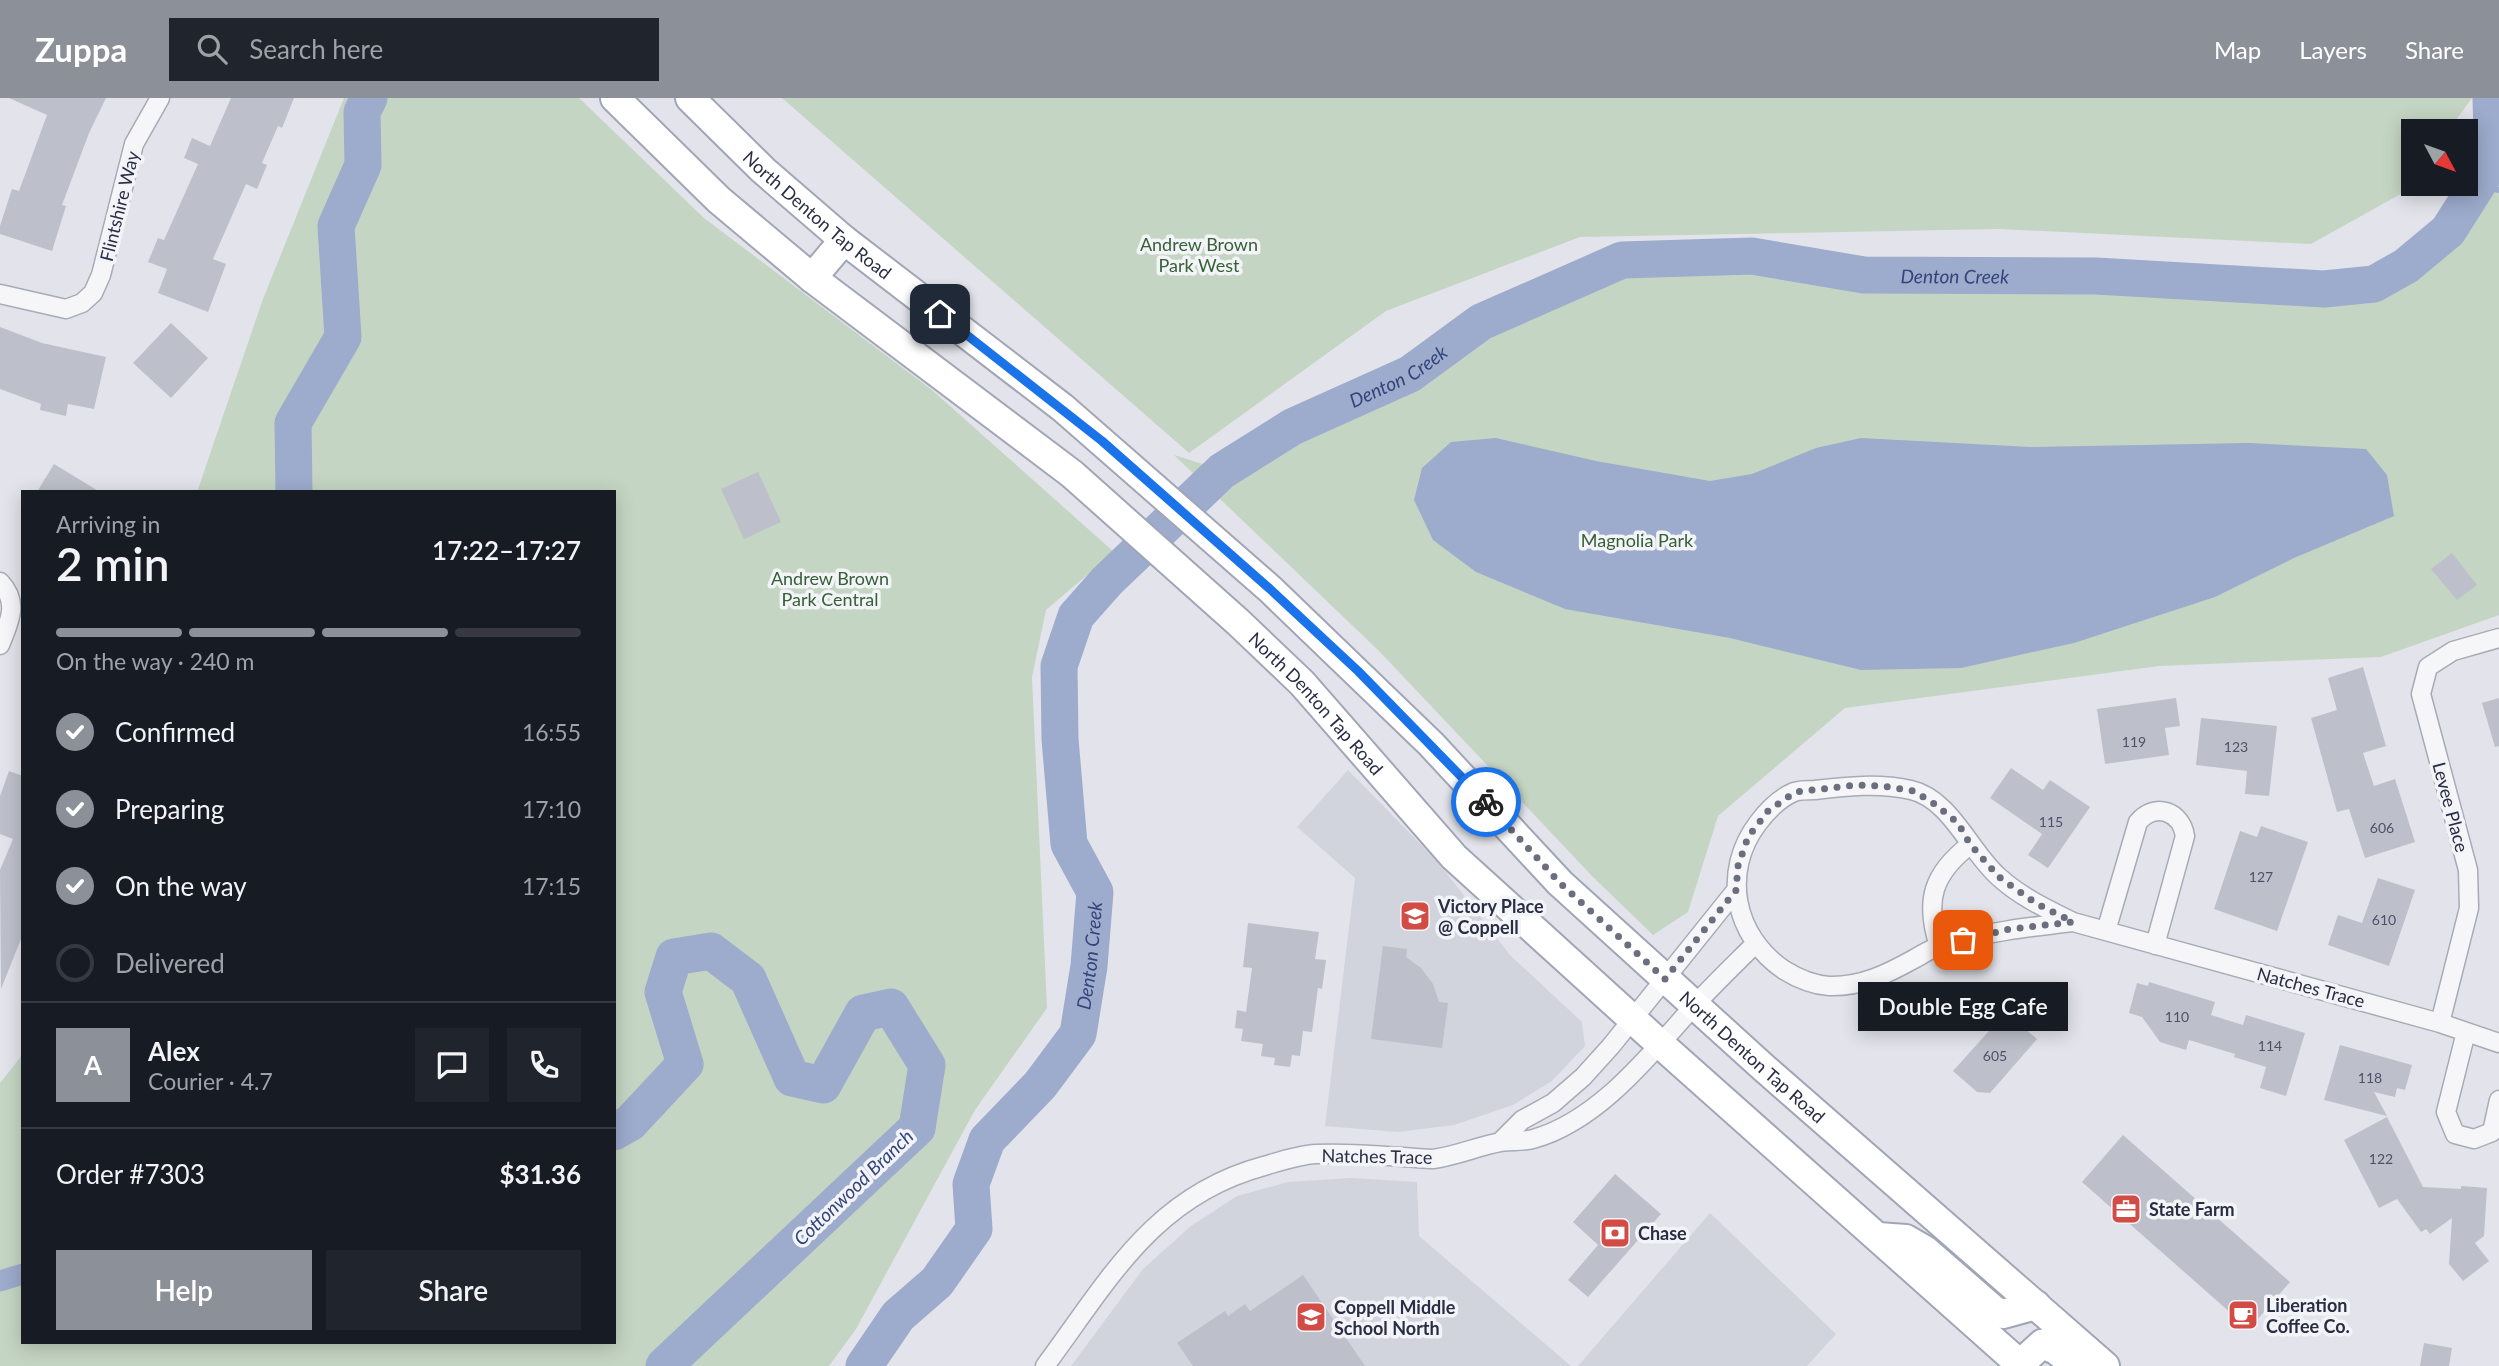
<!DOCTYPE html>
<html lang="en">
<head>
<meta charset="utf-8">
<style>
	body { margin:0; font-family:Lato,sans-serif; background:#20242c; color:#f1f3f6; height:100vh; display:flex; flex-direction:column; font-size:26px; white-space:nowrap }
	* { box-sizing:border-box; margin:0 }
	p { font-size:23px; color:#9ea1a6 }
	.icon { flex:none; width:38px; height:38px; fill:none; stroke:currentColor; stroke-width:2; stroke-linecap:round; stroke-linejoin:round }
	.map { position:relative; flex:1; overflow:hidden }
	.sheet { position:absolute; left:21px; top:392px; width:595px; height:854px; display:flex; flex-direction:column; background:#171b24; border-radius:0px; box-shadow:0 4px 18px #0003 }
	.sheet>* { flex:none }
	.needle { width:46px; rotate:131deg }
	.tools { position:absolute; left:2401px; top:21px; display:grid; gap:14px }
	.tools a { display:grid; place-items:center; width:77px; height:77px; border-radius:0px; background:#171b24; box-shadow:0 4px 18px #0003; font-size:35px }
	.pin { position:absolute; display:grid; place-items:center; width:60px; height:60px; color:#fff; margin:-30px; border-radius:14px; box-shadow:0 4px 10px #0006 }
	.courier { position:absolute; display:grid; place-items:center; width:70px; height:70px; margin:-35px; border:5px solid #1a73e8; border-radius:50%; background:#fff; color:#222; box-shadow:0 2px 9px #0007 }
	.bubble { position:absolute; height:49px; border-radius:0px; background:#171b24; box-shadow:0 4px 18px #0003; font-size:23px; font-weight:600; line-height:49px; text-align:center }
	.headline em { font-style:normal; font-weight:600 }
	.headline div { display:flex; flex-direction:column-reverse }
	.headline { display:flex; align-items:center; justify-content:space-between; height:119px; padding:0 35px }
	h1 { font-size:46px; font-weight:600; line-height:52px }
	.bar { display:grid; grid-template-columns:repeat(4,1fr); gap:10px 7px; align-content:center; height:84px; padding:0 35px }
	.bar i { height:9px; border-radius:5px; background:#363941 }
	.bar .current { background:#8c9099 }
	.bar p { grid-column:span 4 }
	.line { display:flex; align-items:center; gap:18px; padding:0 35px; border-top:2px solid #363941 }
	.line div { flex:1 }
	.round { display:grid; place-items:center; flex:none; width:74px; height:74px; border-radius:0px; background:#20242c }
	ol { padding:0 35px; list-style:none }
	li { display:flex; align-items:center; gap:21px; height:77px }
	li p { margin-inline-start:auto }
	li .icon { padding:7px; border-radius:50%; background:#8c9099; color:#fff; stroke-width:4 }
	li:last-child { color:#9ea1a6 }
	li i { width:38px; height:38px; border:4px solid #363941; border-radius:50% }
	.action { display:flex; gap:14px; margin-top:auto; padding:14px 35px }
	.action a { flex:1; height:80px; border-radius:0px; background:#8c9099; color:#fff; font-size:28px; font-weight:600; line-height:80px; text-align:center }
	.action a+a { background:#20242c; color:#f1f3f6 }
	header { display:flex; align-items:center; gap:42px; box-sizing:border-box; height:98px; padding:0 35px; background:#8c9099; color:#fff }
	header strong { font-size:33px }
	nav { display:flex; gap:38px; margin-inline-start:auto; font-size:24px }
	.search { width:490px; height:63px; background:#20242c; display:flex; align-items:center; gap:18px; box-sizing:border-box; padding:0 24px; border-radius:0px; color:#9ea1a6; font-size:26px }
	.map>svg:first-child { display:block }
</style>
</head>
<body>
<header>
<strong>Zuppa</strong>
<div class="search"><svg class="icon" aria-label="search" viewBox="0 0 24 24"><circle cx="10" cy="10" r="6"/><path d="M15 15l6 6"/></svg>Search here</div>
<nav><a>Map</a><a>Layers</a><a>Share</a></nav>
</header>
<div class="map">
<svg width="2499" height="1268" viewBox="0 0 2499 1268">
	<rect width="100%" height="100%" fill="#e3e4eb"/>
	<path fill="#d1d3dd" d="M1348,672L1438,764L1510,857L1582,924L1585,948L1552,983L1513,1007L1454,1027L1398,1034L1325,1028L1355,780L1297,729Z
		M1351,1080L1417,1084L1419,1138L1571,1268H1071L1143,1171L1191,1128L1237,1098L1288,1084Z
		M1710,1115L1836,1236L1807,1268H1578Z"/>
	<path fill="#c5d5c3" d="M344,0H579L704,120L932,292L1114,454L1046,512L1032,579L1047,910L975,1012L856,1231L829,1268H0V985L23,956V1244H614V394H197L263,201Z
		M782,0H2472L2448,33H2413V83L2406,93L2311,146L1999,131L1580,139L1386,213L1189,355Z
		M2491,0H2499V517L2381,559L2159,568L1845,610L1718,718L1688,814L1653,837L1593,779L1380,554L1174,357L1222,372L1292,329L1410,276L1481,224L1622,162L1752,158L1864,177L2096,178L2324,191L2374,186L2406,168L2448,133L2488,70L2492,38Z"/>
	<path fill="#9dabcc" d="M1496,340L1596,363L1710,383L1752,376L1816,350L1861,340L2031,349L2249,345L2366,351L2387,377L2394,418L2294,460L2215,499L2074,545L1961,570L1861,572L1730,540L1565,511L1476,474L1433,442L1414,402L1422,370L1451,344Z"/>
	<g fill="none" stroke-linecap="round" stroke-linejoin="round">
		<path stroke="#9dabcc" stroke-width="6" d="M2477,87L2499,92"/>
		<path stroke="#9dabcc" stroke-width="21" d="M0,1183L23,1176"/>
		<g stroke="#9dabcc" stroke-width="37">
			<path d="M294,394L293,325L343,239L336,128L363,67L362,14L369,0"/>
			<path d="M614,1034L630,1025L685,966L663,894L674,859L711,853L748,881L792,980L823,987L863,915L891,909L927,967L917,1030L664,1268"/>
			<path id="s1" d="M864,1268L898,1218L937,1184L974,1131L971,1086L987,1042L1040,987L1078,936L1089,868L1095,794L1069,746L1060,641L1059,568L1076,518L1107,483L1222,373L1292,329L1410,276L1481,224L1622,162L1752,158L1864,177L2096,178L2324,191L2374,186L2406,168L2448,133L2488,70L2492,38L2491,0"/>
		</g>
	</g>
	<path fill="#bdbfcb" d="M9,0H106L89,35L62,107L66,108L52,153L0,136V128L12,91L19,93L47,17Z
		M231,0H294L282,30L278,28L262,65L267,67L257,91L246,86L213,161L226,166L208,214L158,195L167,171L148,164L158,140L164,142L198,66L184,60L192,40L210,48Z
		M171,225L208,260L171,300L133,265Z
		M0,229L42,245L106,259L94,311L68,306L66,318L40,312L41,306L0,291Z
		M54,366L100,394H37Z
		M758,374L781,424L744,441L721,391Z
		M2452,455L2477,487L2457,502L2431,471Z
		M2363,569L2386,648L2363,655L2374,688L2395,681L2415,744L2365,760L2349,711L2337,714L2311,620L2337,612L2328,580Z
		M2176,600L2180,628L2165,630L2169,657L2105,666L2097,611Z
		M2499,600V648L2495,649L2482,605Z
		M2201,620L2277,628L2269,698L2245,696L2247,673L2196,667Z
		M2011,670L2043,692L2050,682L2090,709L2048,770L2028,757L2042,736L1990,700Z
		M9,673L23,678V836L1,891L0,772L13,741L0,736V698Z
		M2261,728L2308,744L2277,833L2214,811L2240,733L2257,739Z
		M2378,780L2415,792L2389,868L2328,847L2338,817L2362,825Z
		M1248,825L1319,834L1315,861L1326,862L1322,891L1318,890L1312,934L1303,933L1300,958L1292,957L1290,969L1274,967L1275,960L1261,958L1263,946L1241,943L1243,931L1235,930L1237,912L1246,914L1252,870L1243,869Z
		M1383,848L1407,851L1406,859L1421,870L1433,886L1439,904L1448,905L1442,950L1371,941Z
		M2149,884L2215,904L2211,917L2243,927L2246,917L2305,935L2286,998L2260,990L2266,969L2234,959L2235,956L2189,942L2186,952L2160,944L2142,919L2129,915L2137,885L2148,888Z
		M2006,914L2037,941L1990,995L1977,994L1953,973Z
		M2340,947L2412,967L2405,992L2397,990L2395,999L2374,994L2387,1018L2324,1002Z
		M2387,1019L2423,1089L2461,1091V1088L2487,1090L2484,1138L2475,1145L2489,1163L2463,1183L2449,1166L2452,1120L2430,1136L2426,1131L2421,1134L2397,1101L2379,1110L2344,1042Z
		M2123,1037L2290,1184L2249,1231L2082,1084Z
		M1615,1076L1661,1116L1588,1199L1568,1182L1598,1147L1573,1124Z
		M1303,1177L1365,1268H1193L1177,1245L1225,1213L1228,1218L1245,1206L1250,1213Z
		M2424,1245L2452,1250L2449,1268H2420Z"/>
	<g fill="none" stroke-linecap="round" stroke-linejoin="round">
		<g stroke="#a8aab6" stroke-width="21">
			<path id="minor" d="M0,196L66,211L82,205L93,195L101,177L134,46L160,0
				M0,484C20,505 9,524 0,547
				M2073,824C2029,829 1985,834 1942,847C1932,850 1923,856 1914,861C1887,876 1861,889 1829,888C1814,887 1797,880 1784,872C1734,838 1721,774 1758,725C1767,713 1780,700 1794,694C1800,692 1809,692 1815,692C1848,688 1879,685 1911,692C1951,701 1971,756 2000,780C2021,799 2047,811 2073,824L2440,925L2499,945
				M2106,833L2138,724C2155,704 2181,713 2185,738L2155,847
				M1939,848C1924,802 1933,775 1971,746
				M2440,925L2469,810L2468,772L2421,596L2428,569L2453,553L2499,540
				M2466,934L2446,1014L2455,1036L2474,1041L2492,1034L2499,1002
				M1500,1044L1522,1022L1553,1005L1583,979L1611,948L1737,791
				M1045,1268C1109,1182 1153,1098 1264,1068C1281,1063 1298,1057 1316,1056C1355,1054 1395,1059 1433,1061C1457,1058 1478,1048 1501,1044C1511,1042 1523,1044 1533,1041C1598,1023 1649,958 1692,910C1712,888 1734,867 1756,845"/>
		</g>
		<g stroke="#a1a6b7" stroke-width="32">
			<g id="primary">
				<path id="s2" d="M615,0L719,102L812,180L1072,376L1238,524L1302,585L1454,759L1650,937L2022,1268"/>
				<path id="s3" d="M690,0L763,72L844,142L1063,310L1270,491L1431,646L1560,785L1764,970L2105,1268"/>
				<path d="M812,180L844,142"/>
				<path d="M1878,1139L1906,1141L1925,1152L1994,1212L2003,1216L2036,1207"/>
				<path d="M2020,1266L2042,1246L2056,1252L2076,1268"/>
			</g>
		</g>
		<use href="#minor" stroke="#f6f6f9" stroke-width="18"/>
		<use href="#primary" stroke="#fff" stroke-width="28"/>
	</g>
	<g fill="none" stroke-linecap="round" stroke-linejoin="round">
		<path stroke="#6b6e7e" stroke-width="7" stroke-dasharray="0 12.6" d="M1486,704L1560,785L1665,881L1737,791V771L1748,739L1768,713L1795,694L1857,687L1883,688L1914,693L1936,707L1958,725L1970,746L1999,779L2037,806L2073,824L2010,831L1963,842"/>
		<path stroke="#1a73e8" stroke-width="9" d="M940,216L1102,343L1270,491L1358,573L1486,704"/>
	</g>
	<defs>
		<g id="school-square" transform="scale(1.575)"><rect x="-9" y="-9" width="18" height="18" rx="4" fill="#d34b45" stroke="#f3f4f8"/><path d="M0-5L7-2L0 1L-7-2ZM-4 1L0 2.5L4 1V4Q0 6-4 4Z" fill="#fff"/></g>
		<g id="office-square" transform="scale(1.575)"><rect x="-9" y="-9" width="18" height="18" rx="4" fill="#d34b45" stroke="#f3f4f8"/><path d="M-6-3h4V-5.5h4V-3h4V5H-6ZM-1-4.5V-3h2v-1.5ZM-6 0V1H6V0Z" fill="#fff"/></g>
		<g id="bank-square" transform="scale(1.575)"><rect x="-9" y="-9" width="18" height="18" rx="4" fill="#d34b45" stroke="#f3f4f8"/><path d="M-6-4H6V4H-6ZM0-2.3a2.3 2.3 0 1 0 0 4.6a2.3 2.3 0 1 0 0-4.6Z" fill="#fff"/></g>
		<g id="cafe-square" transform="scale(1.575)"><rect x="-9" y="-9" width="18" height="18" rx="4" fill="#d34b45" stroke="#f3f4f8"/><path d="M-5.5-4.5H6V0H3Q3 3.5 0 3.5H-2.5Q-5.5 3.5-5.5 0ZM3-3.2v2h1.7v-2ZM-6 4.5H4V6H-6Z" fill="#fff"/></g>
	</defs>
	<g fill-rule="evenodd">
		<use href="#school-square" x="1415" y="818"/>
		<use href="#office-square" x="2126" y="1111"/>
		<use href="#bank-square" x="1615" y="1135"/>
		<use href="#cafe-square" x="2243" y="1217"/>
		<use href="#school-square" x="1311" y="1219"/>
	</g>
	<g text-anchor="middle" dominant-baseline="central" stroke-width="7" stroke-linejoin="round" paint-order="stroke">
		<g font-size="14" fill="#4f5266">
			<text x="2134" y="643">119</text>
			<text x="2236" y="648">123</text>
			<text x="2051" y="723">115</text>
			<text x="2382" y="729">606</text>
			<text x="2261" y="778">127</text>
			<text x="2384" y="821">610</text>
			<text x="2177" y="918">110</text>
			<text x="2270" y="947">114</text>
			<text x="1995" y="957">605</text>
			<text x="2370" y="979">118</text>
			<text x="2381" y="1060">122</text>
		</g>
		<g font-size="18" fill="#2a2e44" stroke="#f3f4f8">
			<text transform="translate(119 108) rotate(-76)">Flintshire Way</text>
			<text stroke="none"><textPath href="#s3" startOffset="173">North Denton Tap Road</textPath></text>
			<text stroke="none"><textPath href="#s2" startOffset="928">North Denton Tap Road</textPath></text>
			<text transform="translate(2451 709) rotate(75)">Levee Place</text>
			<text transform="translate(2311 889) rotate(15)">Natches Trace</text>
			<text stroke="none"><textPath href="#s3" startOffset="1433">North Denton Tap Road</textPath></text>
			<text transform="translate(1377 1058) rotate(1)">Natches Trace</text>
		</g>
		<g font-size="18" fill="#376037" stroke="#f3f4f8">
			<text x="1199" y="146">Andrew Brown<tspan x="1199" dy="21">Park West</tspan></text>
			<text x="1637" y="442">Magnolia Park</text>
			<text x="830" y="480">Andrew Brown<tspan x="830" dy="21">Park Central</tspan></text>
		</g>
		<g font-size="18" font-weight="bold" fill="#2a2e44" stroke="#f3f4f8" text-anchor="start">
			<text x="1438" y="808">Victory Place<tspan x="1438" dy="21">@ Coppell</tspan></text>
			<text x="2149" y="1111">State Farm</text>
			<text x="1638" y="1135">Chase</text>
			<text x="2266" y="1207">Liberation<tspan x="2266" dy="21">Coffee Co.</tspan></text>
			<text x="1334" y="1209">Coppell Middle<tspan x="1334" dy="21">School North</tspan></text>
		</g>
		<g font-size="19" font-style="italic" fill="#32447a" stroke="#f3f4f8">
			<text stroke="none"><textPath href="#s1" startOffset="1832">Denton Creek</textPath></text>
			<text stroke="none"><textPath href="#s1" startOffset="1244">Denton Creek</textPath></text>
			<text stroke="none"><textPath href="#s1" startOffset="488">Denton Creek</textPath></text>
			<text transform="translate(853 1089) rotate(-44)">Cottonwood Branch</text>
		</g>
	</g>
</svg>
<div class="tools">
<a><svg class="needle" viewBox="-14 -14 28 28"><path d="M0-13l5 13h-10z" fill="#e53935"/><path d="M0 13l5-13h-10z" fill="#9ea1a6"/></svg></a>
</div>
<div class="pin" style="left:1963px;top:842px;background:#ea580c"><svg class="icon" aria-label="bag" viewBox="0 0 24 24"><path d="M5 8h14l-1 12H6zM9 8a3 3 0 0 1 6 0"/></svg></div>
<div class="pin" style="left:940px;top:216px;background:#1f2937"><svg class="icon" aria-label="home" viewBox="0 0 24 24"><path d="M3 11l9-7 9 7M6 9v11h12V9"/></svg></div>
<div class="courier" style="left:1486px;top:704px"><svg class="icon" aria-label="bike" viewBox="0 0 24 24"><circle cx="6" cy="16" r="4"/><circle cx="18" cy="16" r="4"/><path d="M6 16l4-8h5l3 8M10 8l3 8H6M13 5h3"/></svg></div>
<div class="bubble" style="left:1858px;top:884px;width:210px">Double Egg Cafe</div>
<section class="sheet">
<div class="headline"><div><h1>2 min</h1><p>Arriving in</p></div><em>17:22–17:27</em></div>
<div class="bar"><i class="current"></i><i class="current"></i><i class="current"></i><i></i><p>On the way · 240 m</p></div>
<ol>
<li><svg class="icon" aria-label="check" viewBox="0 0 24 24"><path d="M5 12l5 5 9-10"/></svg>Confirmed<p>16:55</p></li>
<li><svg class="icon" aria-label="check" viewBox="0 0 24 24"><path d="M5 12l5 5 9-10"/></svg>Preparing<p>17:10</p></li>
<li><svg class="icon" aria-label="check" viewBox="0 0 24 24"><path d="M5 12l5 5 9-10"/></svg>On the way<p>17:15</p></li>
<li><i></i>Delivered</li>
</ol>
<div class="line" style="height:126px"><b class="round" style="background:#8c9099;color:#fff">A</b><div><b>Alex</b><p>Courier · 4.7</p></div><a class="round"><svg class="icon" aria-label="chat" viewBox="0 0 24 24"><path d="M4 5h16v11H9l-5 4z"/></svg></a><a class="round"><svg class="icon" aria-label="phone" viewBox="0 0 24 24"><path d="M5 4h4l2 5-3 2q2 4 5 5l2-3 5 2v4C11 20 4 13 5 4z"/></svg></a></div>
<div class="line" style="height:91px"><div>Order #7303</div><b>$31.36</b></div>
<div class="action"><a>Help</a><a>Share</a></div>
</section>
</div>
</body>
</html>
